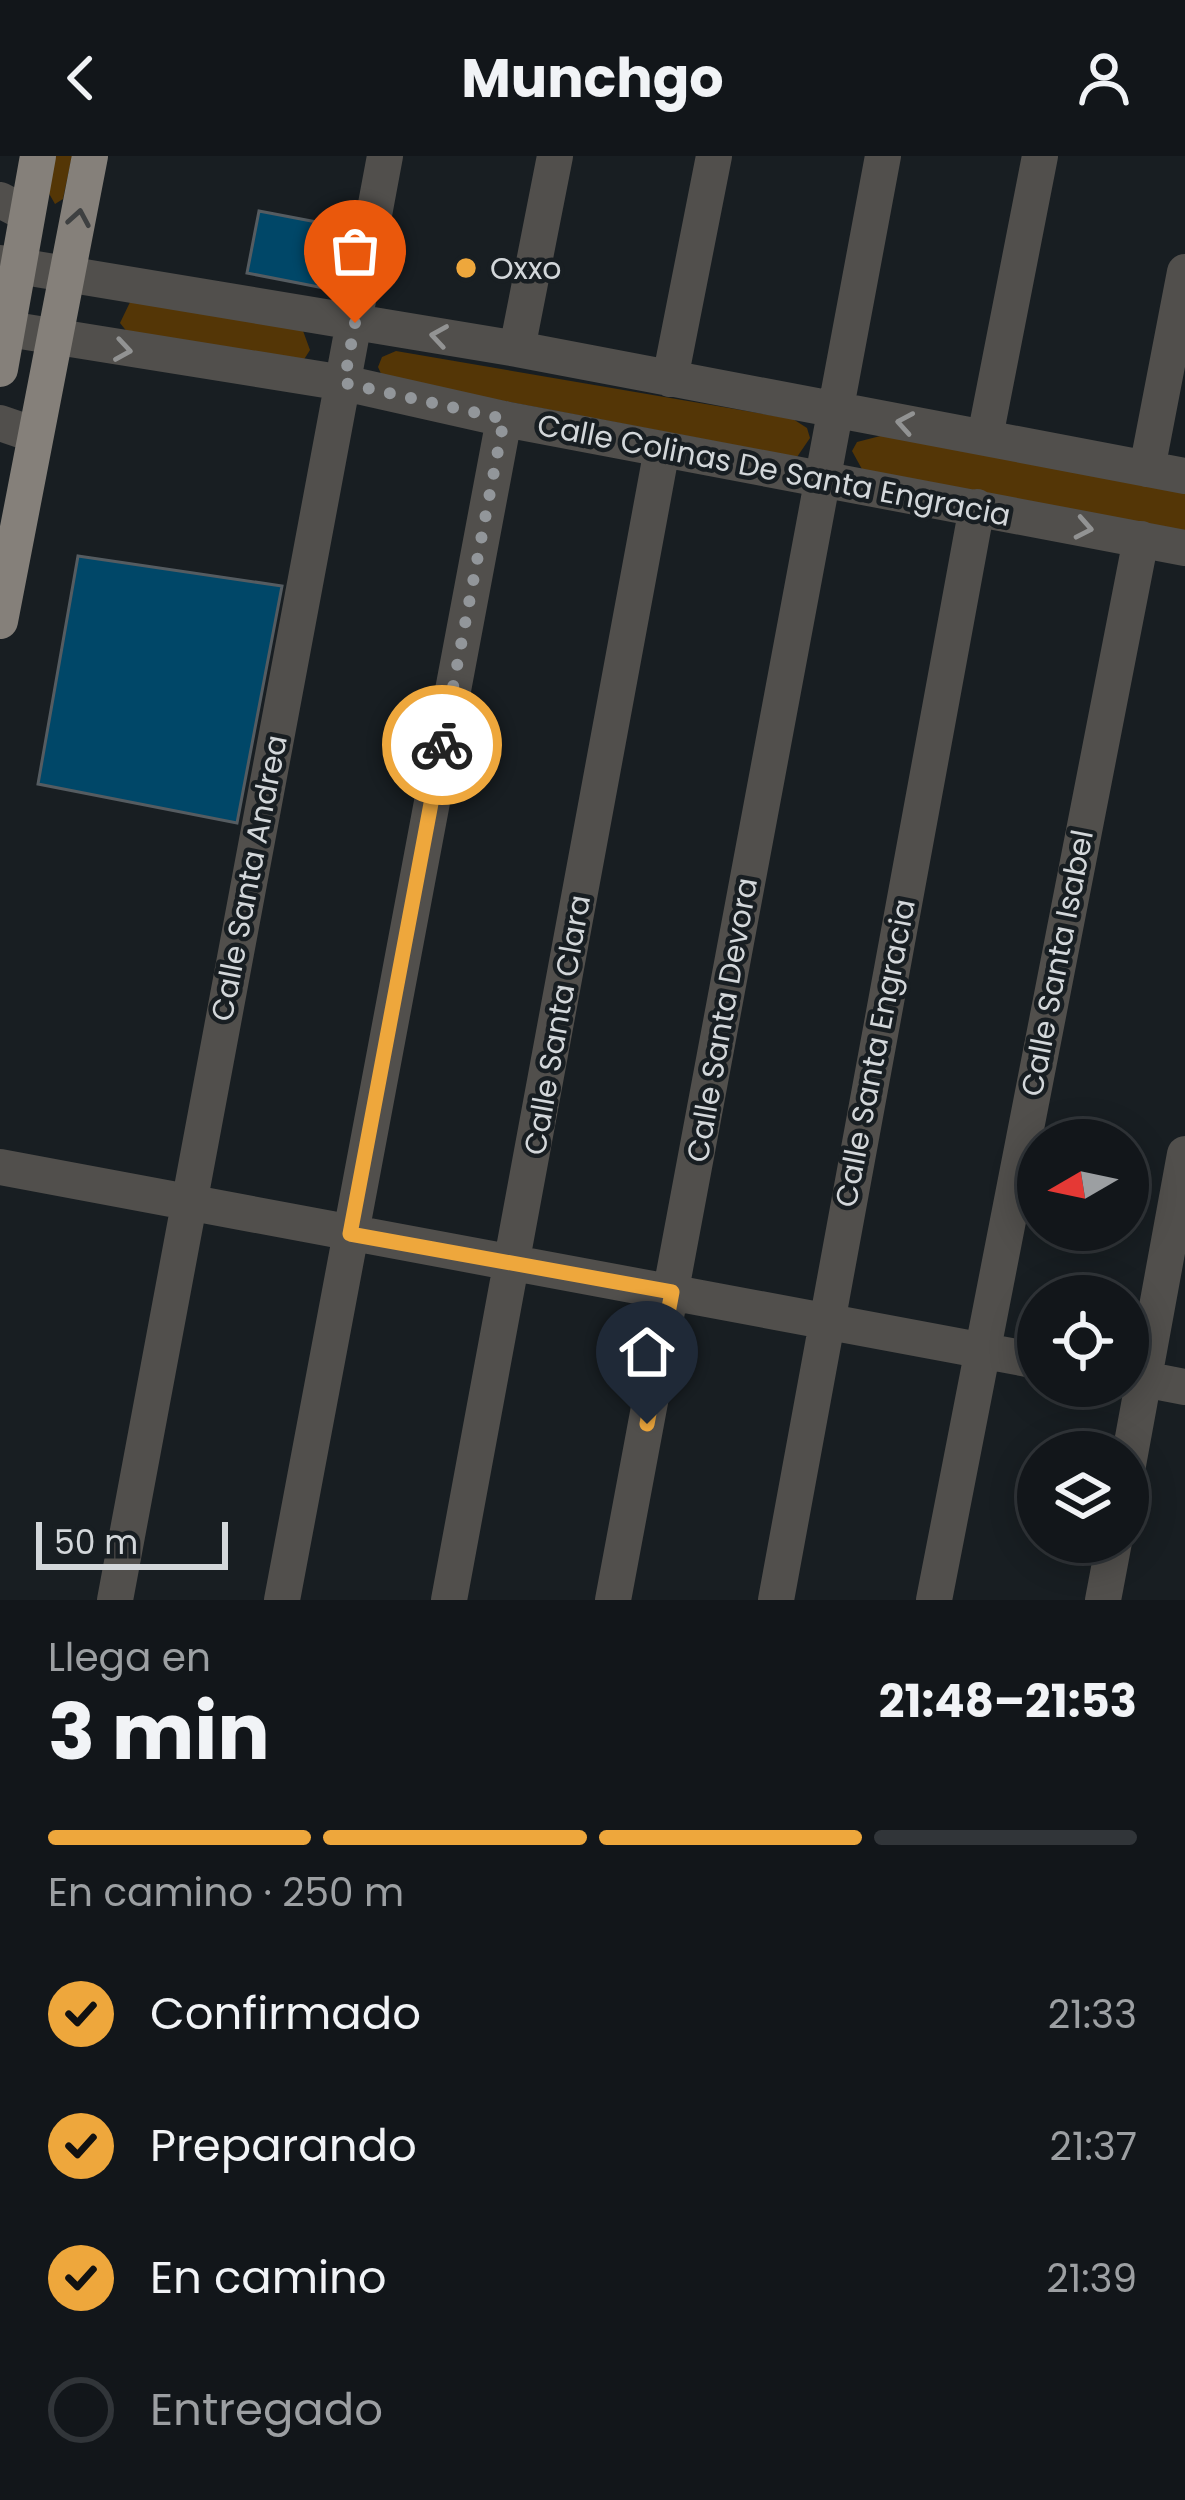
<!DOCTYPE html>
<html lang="es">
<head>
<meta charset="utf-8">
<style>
	body { margin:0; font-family:Poppins,sans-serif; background:#1f2327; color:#f1f3f6; height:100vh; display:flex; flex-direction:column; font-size:45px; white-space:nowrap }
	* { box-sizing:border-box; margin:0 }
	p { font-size:39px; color:#9c9fa2 }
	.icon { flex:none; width:66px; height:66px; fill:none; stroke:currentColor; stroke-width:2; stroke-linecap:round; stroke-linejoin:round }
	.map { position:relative; height:1444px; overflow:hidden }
	.side { display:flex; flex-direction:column; background:#12161a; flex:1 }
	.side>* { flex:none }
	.needle { width:78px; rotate:261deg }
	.controls { position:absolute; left:1017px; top:963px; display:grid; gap:24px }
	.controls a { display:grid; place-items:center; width:132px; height:132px; border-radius:50%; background:#12161a; box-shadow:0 6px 30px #0003,0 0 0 3px #313539; font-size:60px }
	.scale { position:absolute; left:36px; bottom:30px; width:192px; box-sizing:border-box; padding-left:12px; border:6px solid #d3d7da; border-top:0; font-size:33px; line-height:42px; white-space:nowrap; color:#d3d7da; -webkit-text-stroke:9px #181e22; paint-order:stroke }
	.pin { position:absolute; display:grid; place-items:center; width:102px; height:102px; color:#fff; margin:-123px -51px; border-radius:50% 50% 50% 0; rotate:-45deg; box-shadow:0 0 12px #0007 }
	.pin .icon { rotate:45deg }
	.courier { position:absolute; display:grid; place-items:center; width:120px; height:120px; margin:-60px; border:9px solid #eea73c; border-radius:50%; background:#fff; color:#222; box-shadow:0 3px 15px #0007 }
	.summary em { font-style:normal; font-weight:700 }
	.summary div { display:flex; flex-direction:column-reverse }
	.summary { display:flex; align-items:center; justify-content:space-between; height:204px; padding:0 48px }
	h1 { font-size:78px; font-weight:700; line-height:90px }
	.bar { display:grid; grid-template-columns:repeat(4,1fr); gap:18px 12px; align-content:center; height:144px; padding:0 48px }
	.bar i { height:15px; border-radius:9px; background:#313539 }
	.bar .selected { background:#eea73c }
	.bar p { grid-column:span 4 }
	ol { padding:0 48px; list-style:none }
	li { display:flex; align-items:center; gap:36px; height:132px }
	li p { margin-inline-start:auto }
	li .icon { padding:12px; border-radius:50%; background:#eea73c; color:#111; stroke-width:4 }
	li:last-child { color:#9c9fa2 }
	li i { width:66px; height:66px; border:6px solid #313539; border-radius:50% }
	header { display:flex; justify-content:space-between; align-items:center; height:156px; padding:0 48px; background:#12161a; font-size:54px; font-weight:700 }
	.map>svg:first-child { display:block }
</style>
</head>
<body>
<header><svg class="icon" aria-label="back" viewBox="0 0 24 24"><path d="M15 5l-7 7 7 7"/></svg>Munchgo<svg class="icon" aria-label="person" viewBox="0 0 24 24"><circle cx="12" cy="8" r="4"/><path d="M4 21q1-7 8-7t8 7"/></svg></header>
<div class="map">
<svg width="1185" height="1444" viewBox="0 0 1185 1444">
	<rect width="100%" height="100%" fill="#181e22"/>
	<path fill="#543606" d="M53,0H72L63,43L55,48L47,34Z
		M132,142L302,172L310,194L303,205L128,177L120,167Z
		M396,195L793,263L807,272L810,282L797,301L383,222L378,211L382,201Z
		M888,278L1185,337V379L863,315L852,295L857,286Z"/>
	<path fill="#004768" stroke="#555c61" stroke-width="3" d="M259,55L348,72L334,134L247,117Z
		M78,400L282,430L237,667L38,628Z"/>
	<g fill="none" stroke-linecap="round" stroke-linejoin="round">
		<path stroke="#514f4c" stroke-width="36" d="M0,44L27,58
			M0,107L517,193L1185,320
			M8,173L344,227L504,263L1185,392
			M517,193L555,0
			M670,223L714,0
			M0,267L35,279
			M985,281L1040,0
			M1147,313L1185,116
			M0,1011L1038,1205
			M1128,1220L1185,1231
			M1128,1309L1185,998
			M115,1444L385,0
			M282,1444L504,263
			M449,1444L662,293
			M613,1444L883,0
			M776,1444L977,351
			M934,1444L1141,383
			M1103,1444L1114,1386"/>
		<path stroke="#85807a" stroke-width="36" d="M0,213L38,0
			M0,465L90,0"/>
	</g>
	<defs><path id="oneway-chevron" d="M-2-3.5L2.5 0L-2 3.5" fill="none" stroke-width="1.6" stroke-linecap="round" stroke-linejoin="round" transform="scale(3)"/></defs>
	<use stroke="#3e4041" href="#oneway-chevron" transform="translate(79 62) rotate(-80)"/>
	<g stroke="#929393">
		<use href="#oneway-chevron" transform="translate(439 180) rotate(-171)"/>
		<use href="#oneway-chevron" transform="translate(123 194) rotate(9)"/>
		<use href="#oneway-chevron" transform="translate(905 267) rotate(-170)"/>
		<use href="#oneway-chevron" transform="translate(1084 372) rotate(11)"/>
	</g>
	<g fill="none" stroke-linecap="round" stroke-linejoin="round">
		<path stroke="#92969a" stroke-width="12" stroke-dasharray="0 21.6" d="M355,167L344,227L504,263L442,589"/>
		<path stroke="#eea73c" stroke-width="15" d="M442,589L350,1078L672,1136L647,1268"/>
	</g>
	<circle fill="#eea73c" stroke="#181e22" stroke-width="4.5" cx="466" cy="112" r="12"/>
	<g text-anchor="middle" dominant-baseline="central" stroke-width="9" stroke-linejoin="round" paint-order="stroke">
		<g font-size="30" fill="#d3d7da" stroke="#181e22" text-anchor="start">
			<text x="490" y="112">Oxxo</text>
		</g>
		<g font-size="30" fill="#d3d7da" stroke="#181e22">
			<text transform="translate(774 314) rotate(11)">Calle Colinas De Santa Engracia</text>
			<text transform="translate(249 722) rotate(-79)">Calle Santa Andrea</text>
			<text transform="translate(1057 807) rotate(-79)">Calle Santa Isabel</text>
			<text transform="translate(722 864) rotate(-80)">Calle Santa Devora</text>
			<text transform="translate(557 869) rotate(-80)">Calle Santa Clara</text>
			<text transform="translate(875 897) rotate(-79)">Calle Santa Engracia</text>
		</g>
	</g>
</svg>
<div class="controls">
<a><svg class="needle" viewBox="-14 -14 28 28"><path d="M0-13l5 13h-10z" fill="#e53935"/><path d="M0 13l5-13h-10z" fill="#9c9fa2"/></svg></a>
<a><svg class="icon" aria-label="locate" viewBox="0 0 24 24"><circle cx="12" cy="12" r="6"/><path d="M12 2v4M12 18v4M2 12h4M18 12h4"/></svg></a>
<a><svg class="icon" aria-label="layers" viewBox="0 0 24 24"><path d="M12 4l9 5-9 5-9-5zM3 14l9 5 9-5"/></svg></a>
</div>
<div class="scale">50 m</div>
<div class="pin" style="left:355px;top:167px;background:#ea580c"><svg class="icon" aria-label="bag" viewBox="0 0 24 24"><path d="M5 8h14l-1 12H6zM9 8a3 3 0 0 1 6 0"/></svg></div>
<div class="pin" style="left:647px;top:1268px;background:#1f2937"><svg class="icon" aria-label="home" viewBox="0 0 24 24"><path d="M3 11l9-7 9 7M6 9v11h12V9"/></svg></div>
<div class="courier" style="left:442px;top:589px"><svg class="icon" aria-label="bike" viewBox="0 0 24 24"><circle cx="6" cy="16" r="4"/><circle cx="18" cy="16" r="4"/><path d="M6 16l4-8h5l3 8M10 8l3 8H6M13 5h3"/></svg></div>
</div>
<section class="side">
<div class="summary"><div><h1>3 min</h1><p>Llega en</p></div><em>21:48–21:53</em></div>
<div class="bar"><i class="selected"></i><i class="selected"></i><i class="selected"></i><i></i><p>En camino · 250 m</p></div>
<ol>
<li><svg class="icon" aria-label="check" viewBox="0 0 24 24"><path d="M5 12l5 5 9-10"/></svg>Confirmado<p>21:33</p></li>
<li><svg class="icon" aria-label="check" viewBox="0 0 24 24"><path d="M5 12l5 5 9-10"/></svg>Preparando<p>21:37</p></li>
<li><svg class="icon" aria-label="check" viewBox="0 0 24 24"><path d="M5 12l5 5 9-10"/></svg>En camino<p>21:39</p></li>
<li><i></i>Entregado</li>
</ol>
</section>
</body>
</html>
